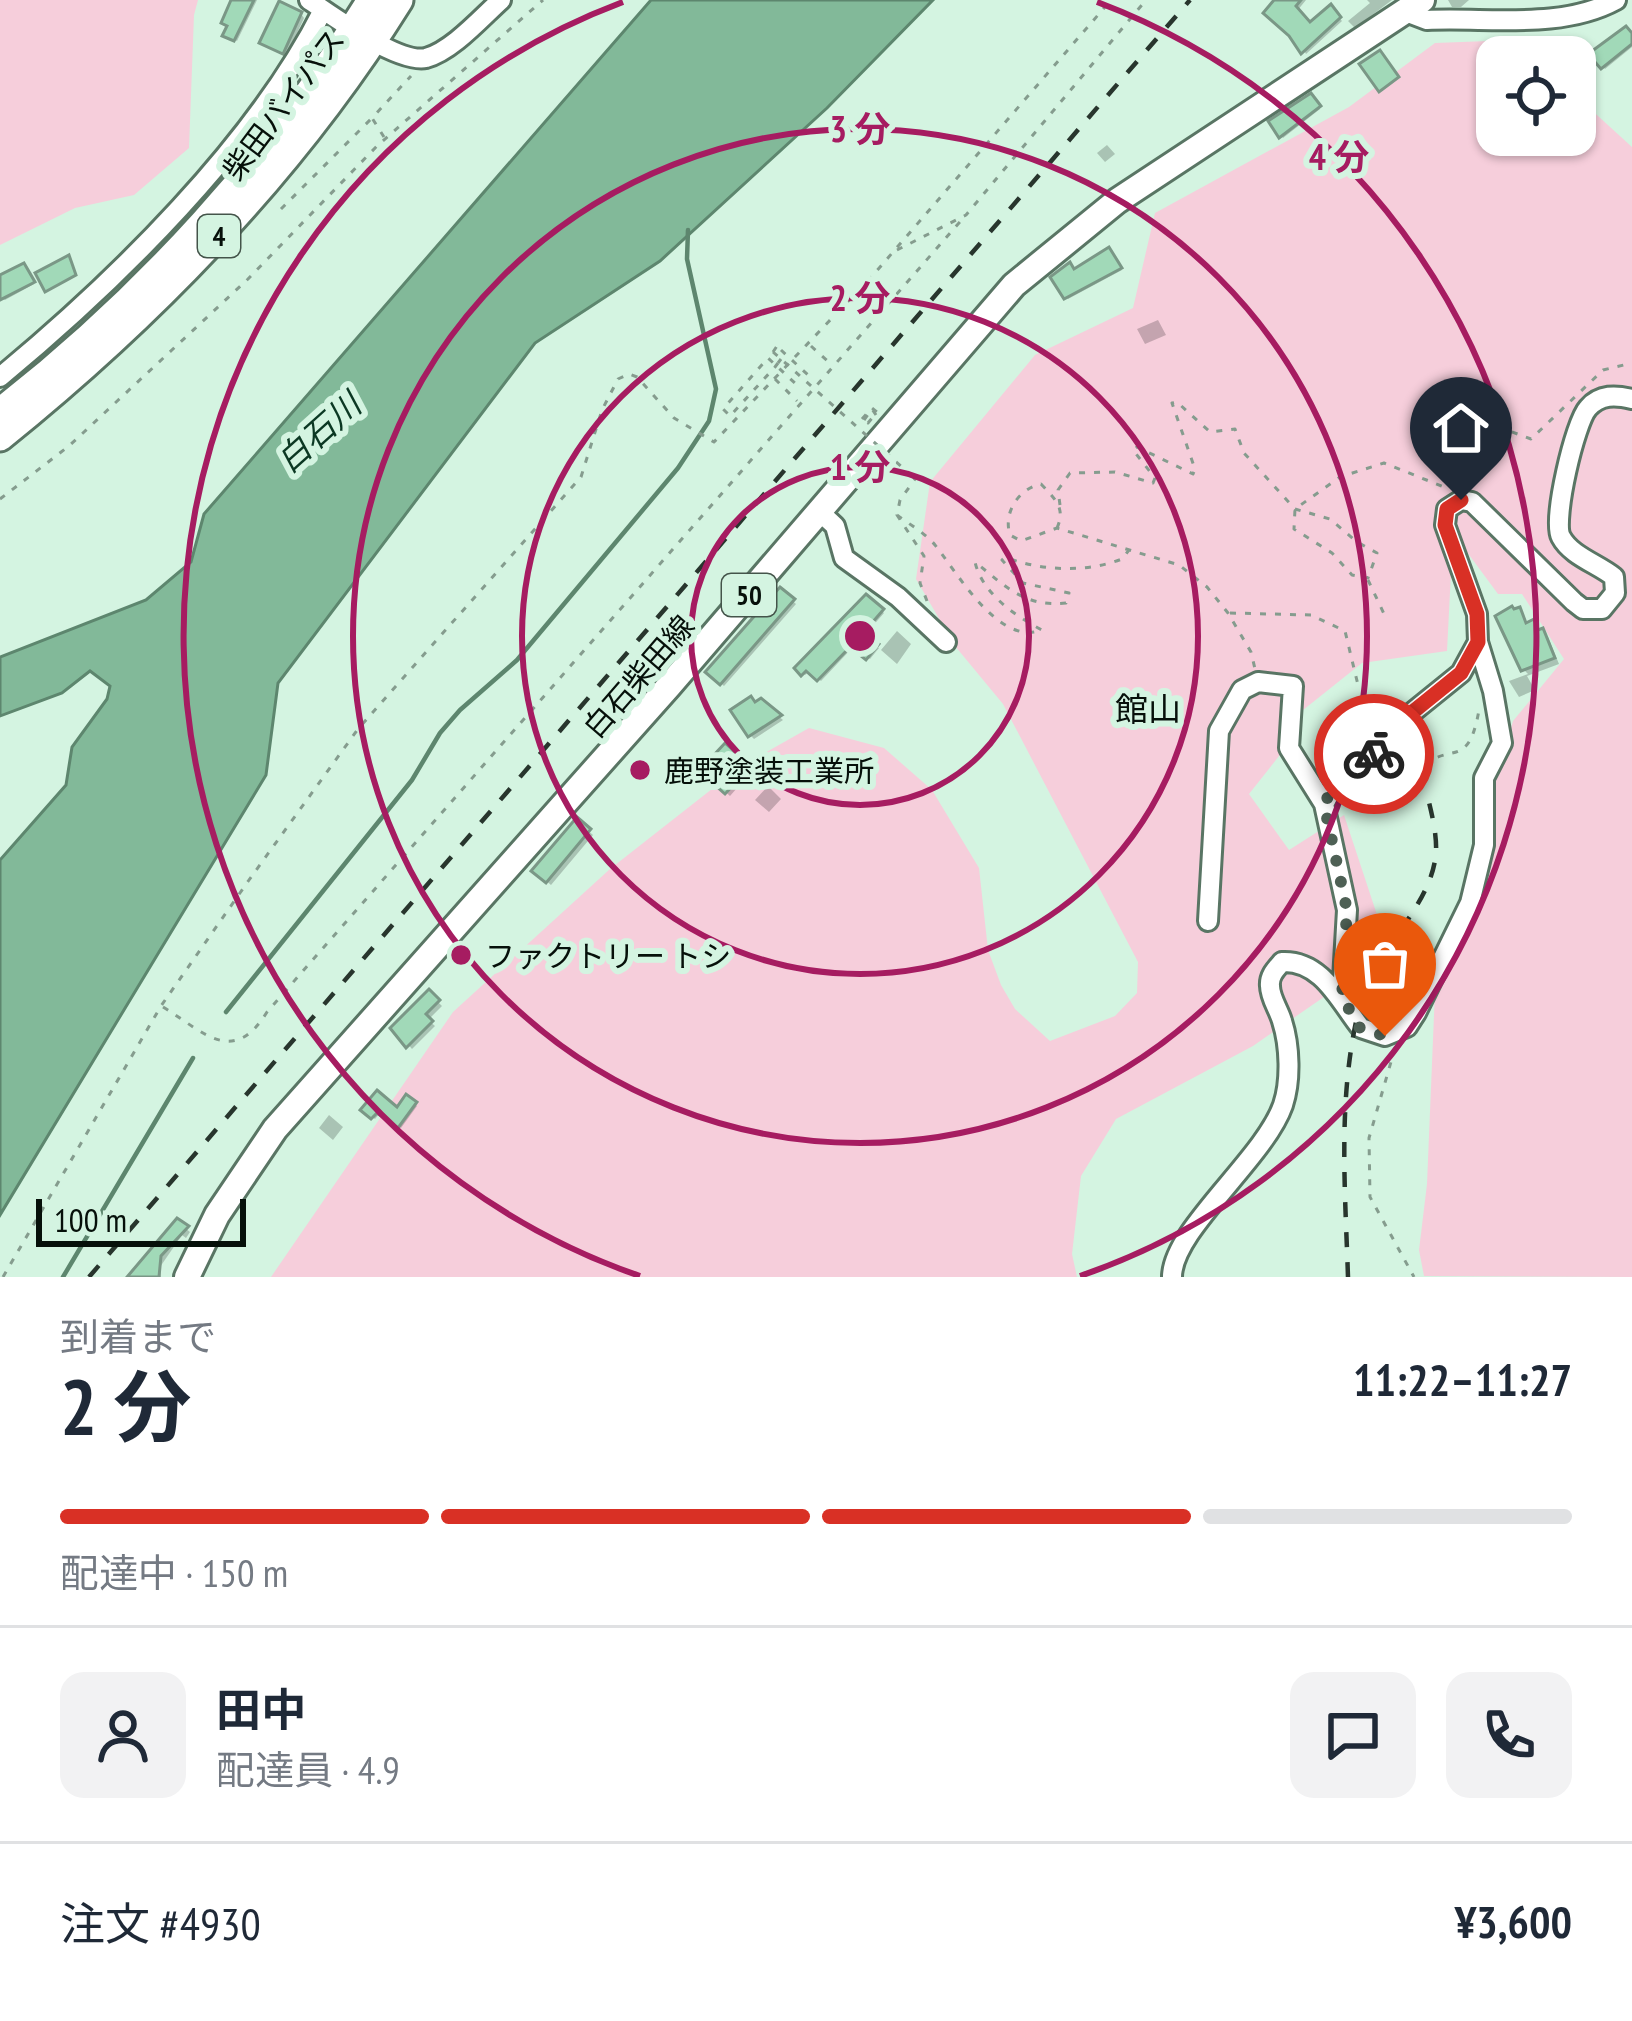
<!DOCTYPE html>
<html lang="ja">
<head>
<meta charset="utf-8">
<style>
	body { margin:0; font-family:"PT Sans Narrow","Noto Sans JP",sans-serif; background:#f2f2f3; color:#1f2937; height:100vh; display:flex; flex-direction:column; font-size:45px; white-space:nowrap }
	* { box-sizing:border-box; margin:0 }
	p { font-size:39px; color:#747a83 }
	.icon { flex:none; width:66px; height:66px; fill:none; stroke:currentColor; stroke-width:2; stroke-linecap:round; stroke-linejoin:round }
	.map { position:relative; height:1277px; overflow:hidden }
	.details { display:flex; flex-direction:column; background:#fff; flex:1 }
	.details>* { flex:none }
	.tools { position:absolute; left:1476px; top:36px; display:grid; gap:24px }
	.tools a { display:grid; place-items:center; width:120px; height:120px; border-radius:24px; background:#fff; box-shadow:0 3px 9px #0004; font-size:60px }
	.scale { position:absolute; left:36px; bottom:30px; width:210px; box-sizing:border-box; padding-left:12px; border:6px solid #06100a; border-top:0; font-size:33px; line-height:42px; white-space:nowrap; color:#06100a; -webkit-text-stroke:9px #d4f4e1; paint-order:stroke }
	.pin { position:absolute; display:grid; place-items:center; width:102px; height:102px; color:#fff; margin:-123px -51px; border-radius:50% 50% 50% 0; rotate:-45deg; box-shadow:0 0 12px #0007 }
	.pin .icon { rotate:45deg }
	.courier { position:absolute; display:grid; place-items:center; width:120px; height:120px; margin:-60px; border:9px solid #d93025; border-radius:50%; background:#fff; color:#222; box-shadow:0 3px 15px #0007 }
	.overview em { font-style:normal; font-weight:700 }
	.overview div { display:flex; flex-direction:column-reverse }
	.overview { display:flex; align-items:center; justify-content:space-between; height:204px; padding:0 60px }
	h1 { font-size:78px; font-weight:700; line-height:90px }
	.bar { display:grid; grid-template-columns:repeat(4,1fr); gap:18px 12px; align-content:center; height:144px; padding:0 60px }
	.bar i { height:15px; border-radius:9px; background:#e0e1e3 }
	.bar .selected { background:#d93025 }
	.bar p { grid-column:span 4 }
	.line { display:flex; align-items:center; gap:30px; padding:0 60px; border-top:3px solid #e0e1e3 }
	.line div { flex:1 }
	.round { display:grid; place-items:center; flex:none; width:126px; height:126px; border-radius:24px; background:#f2f2f3 }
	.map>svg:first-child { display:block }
</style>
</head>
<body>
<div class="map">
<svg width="1632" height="1277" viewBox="0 0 1632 1277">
	<rect width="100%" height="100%" fill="#d4f4e1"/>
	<path fill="#f6cedb" d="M0,0H198L194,15L189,148L134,195L75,208L0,245Z
		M1515,40L1534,57H1497V135H1575V95L1632,147V1277L1424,1276L1419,1250L1427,1184L1436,967L1495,848V783L1513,721L1564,659L1522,594H1498L1453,533L1447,651L1362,663L1283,726V751L1249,794L1289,850L1344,815L1382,930L1363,970L1253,1046L1116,1119L1081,1176L1072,1254L1077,1277H271L453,1012L610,869L740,767L809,728L884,748L932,790L979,868L988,950L1001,985L1015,1009L1050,1041L1115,1016L1137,993L1138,962L1003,704L955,646L916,579L930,482L1035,355L1133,308L1155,213L1349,107L1435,43Z"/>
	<path fill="#82b999" stroke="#5d866e" stroke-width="3" d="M651,0H933L827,108L660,261L535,343L278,683L266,775L0,1215V860L66,785L72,747L107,699L110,686L90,671L62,693L0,716V657L146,600L191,562L204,514Z"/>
	<path fill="#0003" d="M235,0H257L237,41L228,37Z
		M1278,0H1306L1297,11L1310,26L1331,9L1342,21L1306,54Z
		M1367,0H1392L1355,28L1348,21L1370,3Z
		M1448,0H1469L1461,7H1452Z
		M301,14L304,18L287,55L267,46Z
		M1578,38L1583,50L1565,56L1560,43Z
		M1632,39V47L1605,69L1593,54Z
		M1311,97L1320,109L1283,138L1272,122Z
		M1107,145L1115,154L1105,162L1097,153Z
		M1108,251L1122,270L1068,299L1054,278L1074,273Z
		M26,268L34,284L5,300L0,296V278Z
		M1158,320L1166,335L1145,344L1137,329Z
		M1478,465L1485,468L1482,479L1474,476Z
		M781,591L796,604L724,686L709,672Z
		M866,598L884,613L864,636L879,648L870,659L854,646L821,681L810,671L805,675L798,668Z
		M1519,611L1528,625L1534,623L1548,637L1559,664L1527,676L1535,690L1519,697L1509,681L1528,674L1523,669Z
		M897,631L911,644L897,664L881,650Z
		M761,702L783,720L754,739L750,735Z
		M725,747L752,771L730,796L703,771Z
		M670,758L686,768L682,774L667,763Z
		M768,786L781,799L769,812L755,800Z
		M577,821L593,835L551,885L535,871Z
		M429,993L442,1006L428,1020L435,1026L412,1049L394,1028Z
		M407,1098L417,1106L401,1128L380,1113L375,1119L364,1110L397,1111Z
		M329,1115L343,1127L333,1140L319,1128Z
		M178,1222L190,1232L186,1238L182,1235L160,1267L161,1277H132Z"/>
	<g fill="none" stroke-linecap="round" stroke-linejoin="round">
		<path stroke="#5d866e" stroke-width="4.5" d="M226,1012L412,780L440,733L460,710L517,660L678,468L709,421L716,389L687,259L688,230
			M63,1277L193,1058"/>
	</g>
	<path fill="#a1d9b8" stroke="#7a9786" stroke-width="3" d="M231,0H254L234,41L222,36L227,26L221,23Z
		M1274,0H1301L1296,6L1310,22L1331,4L1341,17L1301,54L1289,36L1263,13Z
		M279,1L302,12L283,54L259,43Z
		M1626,26L1632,33V44L1601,69L1588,54Z
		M1380,50L1399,77L1379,92L1359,64Z
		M1311,93L1321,106L1279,138L1268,121Z
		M1109,247L1122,268L1064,299L1050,277L1070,262L1074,269Z
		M69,255L76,275L45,292L35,273Z
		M24,263L35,282L0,300V275Z
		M780,587L795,599L720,685L705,672Z
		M866,594L884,609L864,632L879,644L866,660L850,647L817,681L806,671L801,676L794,668Z
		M1512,606L1514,609L1520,607L1526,623L1534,619L1538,630L1543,628L1555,658L1521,671L1495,616Z
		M751,696L755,702L761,698L782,715L748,737L730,710Z
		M725,743L751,766L725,794L699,771Z
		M577,817L591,829L546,883L531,871Z
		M429,989L440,1000L426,1014L433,1021L406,1048L390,1028Z
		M377,1090L397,1107L406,1094L417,1102L398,1128L377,1113L371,1119L360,1110Z
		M177,1218L189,1226L161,1256L159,1277H127Z"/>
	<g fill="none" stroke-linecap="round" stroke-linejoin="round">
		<g stroke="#597564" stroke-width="24">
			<path id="minor" d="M309,0C332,16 399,64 426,58C452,51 481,18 501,0
				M1406,12L1427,20C1488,17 1561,30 1616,0
				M0,377C115,282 256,144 323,10
				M821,513L835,526L844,558L898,597L946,642
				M1208,921L1219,731L1242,690L1258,682L1293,686L1289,748L1324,804
				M1342,997L1347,910L1324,804L1333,788L1363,766L1409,715L1461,673L1478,642
				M1172,1277C1172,1230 1264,1159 1283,1105C1291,1081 1290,1046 1282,1021C1279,1010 1270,998 1270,986C1269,976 1275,970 1282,962C1322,960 1340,1002 1361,1028L1385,1036L1407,1027L1416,1013L1470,903L1484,845V778L1502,743L1493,691L1478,642L1477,614L1445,525L1447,509L1461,500L1472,502L1574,602L1583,609H1602L1615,593L1614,577C1598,564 1571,556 1561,537C1552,520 1575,422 1588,408C1600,394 1616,395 1632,399"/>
		</g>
		<g stroke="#597564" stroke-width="30">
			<path id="major" d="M187,1277L217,1215L275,1129L669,686L1014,285L1117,201L1422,0"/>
		</g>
		<g stroke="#597564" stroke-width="33">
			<path id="highway" d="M0,412C144,300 276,156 371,0
				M0,437C155,312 293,170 399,0"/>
		</g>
		<path stroke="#859c8e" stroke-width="3" stroke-dasharray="6 9" stroke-linecap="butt" d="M384,137L372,118L411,76
			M281,209L372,118
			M897,250L966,215L1146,0
			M811,346L831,364
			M773,352L777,346L781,350
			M778,363L781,359
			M775,379L797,401
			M864,420L872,409L876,415
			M1465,439L1487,450L1504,429L1531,439L1603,370L1632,363
			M912,476L915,479L900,500L897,515L924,556L920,583L927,601
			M0,499L69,446L248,279L377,146L543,0
			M1060,505L1058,490L1070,473L1115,472L1153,483L1155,478L1133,450L1137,447L1193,474L1195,469L1172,403L1177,402L1210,432L1235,429L1244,453L1295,509L1330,519L1357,542L1377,553L1368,578L1352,575L1332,553L1294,529L1295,509L1340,477L1384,463L1444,487
			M897,515C909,524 925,533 935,545C957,572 999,647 1042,630C1015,616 982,593 975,562C1004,585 1025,608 1066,603L1069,593L1023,583L1002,560L1005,557C1040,571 1086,573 1122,559L1129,550
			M1057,528C1066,508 1055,499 1041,484C1018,489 1003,513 1010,535L1021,541L1057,528L1179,565L1207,587L1228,613L1251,652L1255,669
			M1368,580L1386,618
			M1230,613L1311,615L1345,631L1358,685
			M1420,777L1419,770C1449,739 1468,773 1479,710
			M163,1007C204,1032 233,1067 267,1012L966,215
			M1395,1048L1369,1138L1370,1197L1414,1277
			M3,1277L161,1006L249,880L358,729L581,477L602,410L618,379L629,374L637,377L674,418L714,442L874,274L1111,0"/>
		<use href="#minor" stroke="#fff" stroke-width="18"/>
		<use href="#major" stroke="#fff" stroke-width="24"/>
		<use href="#highway" stroke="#fff" stroke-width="27"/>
		<path stroke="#28352d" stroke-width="4.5" stroke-dasharray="15 15" stroke-linecap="butt" d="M89,1277L1190,0
			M1348,1277C1345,1185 1337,1091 1361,1001C1375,948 1431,909 1436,853C1437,832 1431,811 1426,790"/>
		<path stroke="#859c8e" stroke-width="3" stroke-dasharray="6 9" stroke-linecap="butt" d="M781,350L808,375
			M773,352L912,476
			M778,363L775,367L730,416L723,409L768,358L798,386
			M862,419L872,408L877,412L868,423L864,420"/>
	</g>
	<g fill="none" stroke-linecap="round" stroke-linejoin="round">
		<path stroke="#4e6055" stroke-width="12" stroke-dasharray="0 21.6" d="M1374,754L1333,788L1324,804L1347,910L1342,997L1360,1028L1385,1036"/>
		<path stroke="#d93025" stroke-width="15" d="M1374,754L1409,715L1461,673L1478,642L1477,614L1445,525L1447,509L1461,500"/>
	</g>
	<g fill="none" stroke="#a61c61" stroke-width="6">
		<circle cx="860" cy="636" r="169"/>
		<circle cx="860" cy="636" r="338"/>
		<circle cx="860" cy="636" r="507"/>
		<path d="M640 1276A677 677 0 0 1 623 2M1097 2A677 677 0 0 1 1080 1276"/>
	</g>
	<g fill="#a61c61" stroke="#d4f4e1" stroke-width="4.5">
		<circle cx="640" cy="770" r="12"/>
		<circle cx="461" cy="955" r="12"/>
	</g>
	<g text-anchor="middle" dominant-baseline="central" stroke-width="12" stroke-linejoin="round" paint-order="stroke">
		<g fill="#d4f4e1" stroke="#44544a" stroke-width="3">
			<rect x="198" y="215" width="42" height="42" rx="9"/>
			<rect x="722" y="574" width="54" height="42" rx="9"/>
		</g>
		<g font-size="27" font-weight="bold" fill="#06100a">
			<text x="219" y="236">4</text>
			<text x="749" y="595">50</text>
		</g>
		<g font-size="30" fill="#06100a" stroke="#d4f4e1">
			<text transform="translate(283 104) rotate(-53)">柴田バイパス</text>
			<text transform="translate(638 676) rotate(-49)">白石柴田線</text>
		</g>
		<g font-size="30" fill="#06100a" stroke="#d4f4e1" text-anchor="start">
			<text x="664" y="770">鹿野塗装工業所</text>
			<text x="485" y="955">ファクトリー トシ</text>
		</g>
		<g font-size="33" font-style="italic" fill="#0b3823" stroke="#d4f4e1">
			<text transform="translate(318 432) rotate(-42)">白石川</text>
		</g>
		<g font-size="33" fill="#06100a" stroke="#d4f4e1">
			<text x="1148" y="708">館山</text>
		</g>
	</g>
	<circle cx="860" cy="636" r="18" fill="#a61c61" stroke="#d4f4e1" stroke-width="6"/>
	<g font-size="36" text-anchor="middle" font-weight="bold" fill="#a61c61" stroke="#d4f4e1" stroke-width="12" stroke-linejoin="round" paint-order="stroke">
		<text x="860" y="142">3 分</text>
		<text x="1339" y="170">4 分</text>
		<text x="860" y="311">2 分</text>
		<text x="860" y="480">1 分</text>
	</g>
</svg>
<div class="tools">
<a><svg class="icon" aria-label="locate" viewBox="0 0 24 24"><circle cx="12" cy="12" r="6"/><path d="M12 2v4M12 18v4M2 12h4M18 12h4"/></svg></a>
</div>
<div class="scale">100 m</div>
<div class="pin" style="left:1385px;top:1036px;background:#ea580c"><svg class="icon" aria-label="bag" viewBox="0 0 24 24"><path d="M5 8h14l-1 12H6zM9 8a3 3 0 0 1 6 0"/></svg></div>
<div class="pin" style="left:1461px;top:500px;background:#1f2937"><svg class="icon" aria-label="home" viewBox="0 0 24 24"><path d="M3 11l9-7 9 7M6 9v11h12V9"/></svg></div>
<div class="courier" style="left:1374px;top:754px"><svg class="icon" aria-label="bike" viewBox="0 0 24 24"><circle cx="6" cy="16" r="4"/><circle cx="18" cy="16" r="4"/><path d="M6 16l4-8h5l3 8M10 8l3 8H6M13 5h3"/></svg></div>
</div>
<section class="details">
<div class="overview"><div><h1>2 分</h1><p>到着まで</p></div><em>11:22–11:27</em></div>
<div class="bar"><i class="selected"></i><i class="selected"></i><i class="selected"></i><i></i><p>配達中 · 150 m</p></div>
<div class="line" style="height:216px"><a class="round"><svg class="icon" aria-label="person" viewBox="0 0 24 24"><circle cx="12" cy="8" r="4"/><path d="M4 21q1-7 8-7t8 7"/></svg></a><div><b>田中</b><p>配達員 · 4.9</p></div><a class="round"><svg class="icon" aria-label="chat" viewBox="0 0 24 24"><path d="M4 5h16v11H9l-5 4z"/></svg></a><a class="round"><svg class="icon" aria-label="phone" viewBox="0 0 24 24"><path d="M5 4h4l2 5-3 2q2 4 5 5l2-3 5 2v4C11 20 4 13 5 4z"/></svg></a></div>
<div class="line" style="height:156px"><div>注文 #4930</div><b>¥3,600</b></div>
</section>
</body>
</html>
